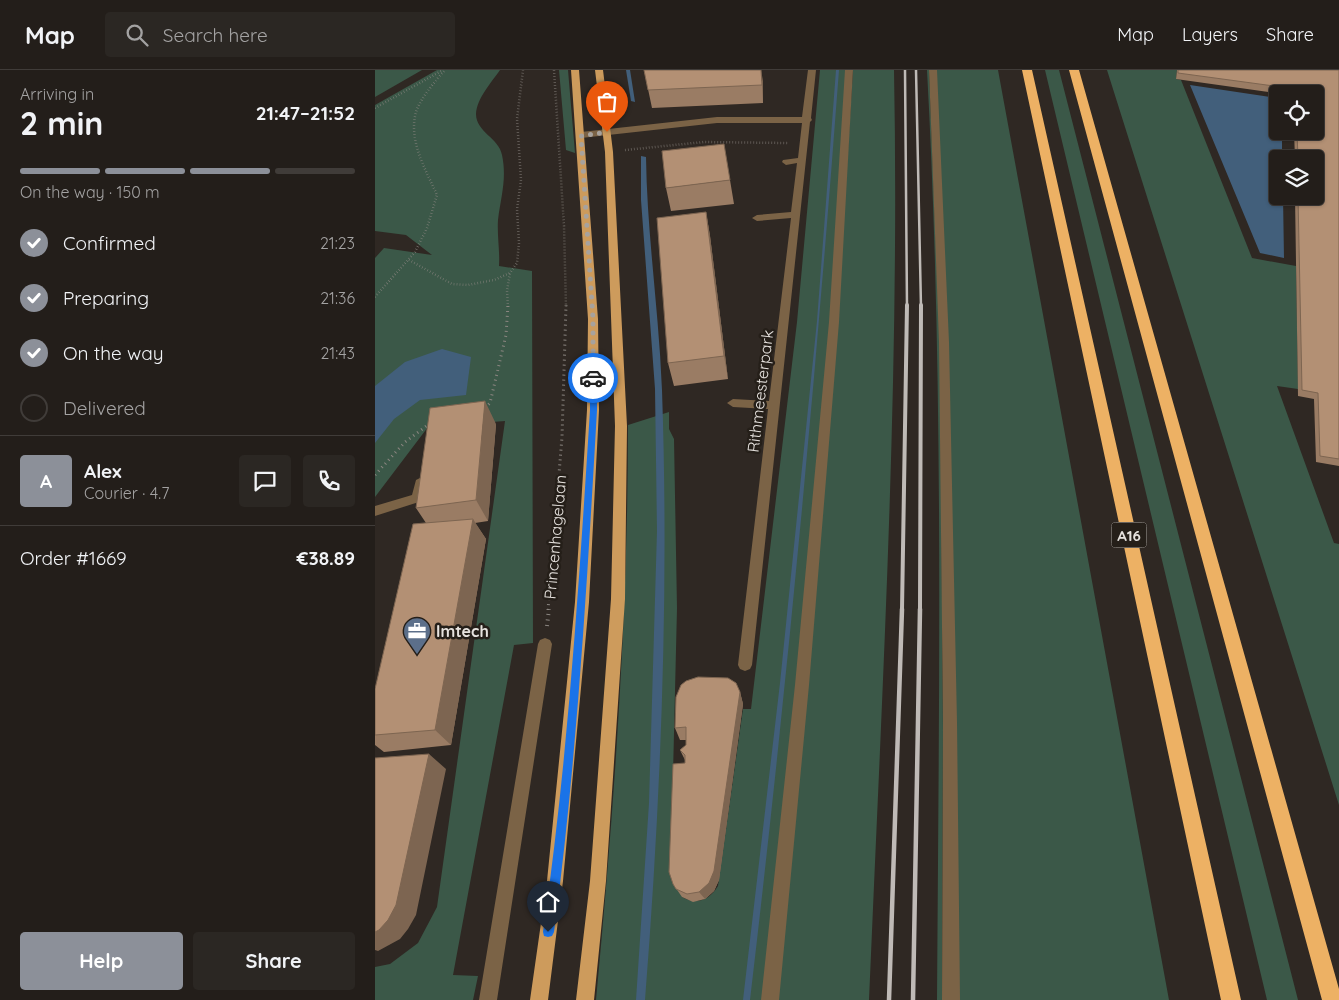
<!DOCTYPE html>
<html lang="en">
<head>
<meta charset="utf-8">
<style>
	body { margin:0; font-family:Quicksand,sans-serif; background:#2b2723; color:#f1f3f6; height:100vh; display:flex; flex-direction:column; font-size:19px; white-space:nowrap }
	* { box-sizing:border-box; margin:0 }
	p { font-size:16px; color:#a3a2a2 }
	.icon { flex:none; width:28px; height:28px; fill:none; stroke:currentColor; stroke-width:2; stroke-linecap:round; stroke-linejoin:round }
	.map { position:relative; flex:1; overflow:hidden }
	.drawer { display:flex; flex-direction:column; background:#231e1a; width:375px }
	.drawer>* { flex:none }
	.tools { position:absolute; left:894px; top:15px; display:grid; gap:10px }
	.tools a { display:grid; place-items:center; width:55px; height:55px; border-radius:5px; background:#231e1a; box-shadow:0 1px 4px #0004,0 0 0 1px #403c39; font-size:25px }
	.pin { position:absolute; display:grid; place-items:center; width:42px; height:42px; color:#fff; margin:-51px -21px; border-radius:50% 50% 50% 0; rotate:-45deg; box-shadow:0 0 5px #0007 }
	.pin .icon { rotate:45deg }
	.courier { position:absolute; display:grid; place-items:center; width:50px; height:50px; margin:-25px; border:4px solid #1a73e8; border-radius:50%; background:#fff; color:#222; box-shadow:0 1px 6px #0007 }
	.overview em { font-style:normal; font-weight:800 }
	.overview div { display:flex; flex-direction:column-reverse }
	.overview { display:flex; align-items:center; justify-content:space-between; height:85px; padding:0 20px }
	h1 { font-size:32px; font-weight:800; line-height:38px }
	.bar { display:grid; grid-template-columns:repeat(4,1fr); gap:8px 5px; align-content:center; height:60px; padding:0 20px }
	.bar i { height:6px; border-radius:4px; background:#403c39 }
	.bar .active { background:#8c9099 }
	.bar p { grid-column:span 4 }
	.line { display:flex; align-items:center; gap:12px; padding:0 20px; border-top:1px solid #403c39 }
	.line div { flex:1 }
	.round { display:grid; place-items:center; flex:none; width:52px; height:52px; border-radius:5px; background:#2b2723 }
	ol { padding:0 20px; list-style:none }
	li { display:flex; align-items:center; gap:15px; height:55px }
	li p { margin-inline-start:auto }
	li .icon { padding:5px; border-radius:50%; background:#8c9099; color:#fff; stroke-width:4 }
	li:last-child { color:#a3a2a2 }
	li i { width:28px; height:28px; border:2px solid #403c39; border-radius:50% }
	.button { display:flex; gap:10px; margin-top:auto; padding:10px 20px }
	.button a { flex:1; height:58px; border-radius:5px; background:#8c9099; color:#fff; font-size:20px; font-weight:800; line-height:58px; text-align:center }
	.button a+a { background:#2b2723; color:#f1f3f6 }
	header { display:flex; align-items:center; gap:30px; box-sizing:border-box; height:70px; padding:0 25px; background:#231e1a; border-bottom:1px solid #403c39 }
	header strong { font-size:24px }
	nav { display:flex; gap:28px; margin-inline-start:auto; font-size:18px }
	.search { width:350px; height:45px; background:#2b2723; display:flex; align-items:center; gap:12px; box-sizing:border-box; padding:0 18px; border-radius:5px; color:#a3a2a2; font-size:19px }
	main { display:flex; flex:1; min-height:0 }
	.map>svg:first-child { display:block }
</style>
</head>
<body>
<header>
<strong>Map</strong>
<div class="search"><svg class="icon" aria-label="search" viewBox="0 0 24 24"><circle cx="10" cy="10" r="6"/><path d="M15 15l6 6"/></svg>Search here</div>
<nav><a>Map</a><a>Layers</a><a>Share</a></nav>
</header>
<main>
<section class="drawer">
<div class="overview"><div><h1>2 min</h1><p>Arriving in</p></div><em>21:47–21:52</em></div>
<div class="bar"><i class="active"></i><i class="active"></i><i class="active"></i><i></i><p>On the way · 150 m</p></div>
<ol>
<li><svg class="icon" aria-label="check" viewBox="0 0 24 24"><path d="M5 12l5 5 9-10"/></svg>Confirmed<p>21:23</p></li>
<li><svg class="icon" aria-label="check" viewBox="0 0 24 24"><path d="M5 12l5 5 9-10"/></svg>Preparing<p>21:36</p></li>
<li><svg class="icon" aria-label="check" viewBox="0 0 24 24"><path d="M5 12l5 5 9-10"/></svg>On the way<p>21:43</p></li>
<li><i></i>Delivered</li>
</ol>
<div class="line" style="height:90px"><b class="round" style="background:#8c9099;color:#fff">A</b><div><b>Alex</b><p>Courier · 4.7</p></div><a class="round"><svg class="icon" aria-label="chat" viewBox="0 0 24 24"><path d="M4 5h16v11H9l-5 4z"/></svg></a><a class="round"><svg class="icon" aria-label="phone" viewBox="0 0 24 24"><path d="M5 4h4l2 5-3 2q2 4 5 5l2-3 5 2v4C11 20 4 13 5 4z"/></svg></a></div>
<div class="line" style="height:65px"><div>Order #1669</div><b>€38.89</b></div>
<div class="button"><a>Help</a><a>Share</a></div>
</section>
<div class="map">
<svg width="964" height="930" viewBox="0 0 964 930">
	<rect width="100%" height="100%" fill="#2f2823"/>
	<path fill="#3b5848" d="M0,0H47L0,27Z
		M62,0H125C116,13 102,28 101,44C101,62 124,68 127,85C132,109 126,126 123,150C122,165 125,181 124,196L157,201L158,573L139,575L78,905L103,906L98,930H0V897L15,894L43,873L62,837L130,351L53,357L0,427V188L9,178L57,185L31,165L0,161V35Z
		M184,0H193L200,83L191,80Z
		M445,0H471L455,252L423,614L389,930H221C239,739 253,547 253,355L294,342V359L299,369L302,538L298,705L307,827C322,836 335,829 343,816L368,639H376L422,252Z
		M478,0H519C525,309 507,621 494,930H402L462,253Z
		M552,0H554L565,273L568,660L567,930H562C564,620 569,310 552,0Z
		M561,0H623L794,930H583Z
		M670,0H684L923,930H892Z
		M732,0H802L801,9L806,10L877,188L921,196L923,319L902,316L959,473L964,474V735Z"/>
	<path fill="#425f7b" d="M461,0H464L463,13C440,319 411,625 375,930H368L405,613L442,251Z
		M815,15L902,28V61H907V89H902V126H908L909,188L885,183Z
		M266,86L271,87C272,165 284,242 287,320C294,523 286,727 270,930H261L274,733L282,461L280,319L266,130Z
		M67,279L96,287L91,325L45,330L19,349L0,373V316L30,292Z"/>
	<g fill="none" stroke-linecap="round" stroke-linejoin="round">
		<path fill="#425f7b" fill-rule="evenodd" d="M251,0H255L260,32L256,31Z"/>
		<path stroke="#8b8681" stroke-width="2.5" stroke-dasharray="0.5 2.5" stroke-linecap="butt" d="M179,0L189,156L191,237
			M0,38L68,0
			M250,80L329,72L413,73
			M34,190L77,214L93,215L119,210L135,203L142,193L144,173L142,139L146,110L142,49L148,0
			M0,227L40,182L52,158L62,125C51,100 33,71 41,42C45,29 61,10 70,0
			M133,237L132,221L135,203"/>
		<path stroke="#8b8681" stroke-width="3" stroke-dasharray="1 4" stroke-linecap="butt" d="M110,338L115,333L131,265L133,235
			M0,405L30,372L54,354
			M173,540L187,367L191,235"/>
		<path stroke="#8b8681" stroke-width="4" stroke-dasharray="1 4.5" stroke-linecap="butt" d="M172,556L174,539"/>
		<path fill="#7b6346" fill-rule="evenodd" d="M433,0H441L436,48L437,50L435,52L377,595L375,599L370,601L365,599L363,595L393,339L358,337L352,333L358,329L394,331L416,148L382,151L377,148L382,145L416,142L422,93L411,95L407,92L408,90L423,88L427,53H342L206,68L202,65L206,62L342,47H427Z
			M470,0H478L464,252L434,615L404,930H386L420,615L454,252Z
			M554,0H562L574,272L582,652L585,930H567L568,652L564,272Z
			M45,408L49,410L51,413L47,431L0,446V436L37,425L41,410Z
			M170,568L175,570L177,574L122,930H104L163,574L165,570Z"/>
		<path fill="#cd9b5c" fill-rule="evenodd" d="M196,0H204L223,249L224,340L214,532L188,811L173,930H155L172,811L200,532L212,340L213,249Z
			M220,0H228L238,82L252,356L250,529L231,811L219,930H201L215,811L236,529L240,356L230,82Z"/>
		<path fill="#edb164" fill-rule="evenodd" d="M647,0H657L866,930H846Z
			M694,0H704L964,919V930H947Z"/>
		<path stroke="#bfbab6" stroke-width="2.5" d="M530,0L532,237
			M541,0L546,237"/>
		<path stroke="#bfbab6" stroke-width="4" d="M527,540L532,235
			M545,540L546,235"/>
		<path stroke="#bfbab6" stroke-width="4.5" d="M514,930L527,539
			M538,930L545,539"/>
	</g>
	<path fill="#9a7c64" d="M269,0L388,11V33L277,38Z
		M802,0H964V396L941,392L939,329L923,326L920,126H940V89H920L919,61H940V24H908L801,9Z
		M355,110L359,134L296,141L291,118Z
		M331,142L335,166L353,309L299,316L293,293Z
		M121,354L113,451L100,453L111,469L76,675L9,682L0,675V619L51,453L41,438Z
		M365,622L368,634L344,810L339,821L330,829L318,832L307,827L298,814L310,693V690L305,680L311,675V670H305L300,658Z"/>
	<path fill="#7d6551" d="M386,0L388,11V33L387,15Z
		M331,142L335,166L353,309L349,286Z
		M110,331L121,354L113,451L101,430Z
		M98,449L111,469L76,675L60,660Z
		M365,622L368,634L344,810L339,821L330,829L324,822Z
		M54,684L71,699L41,845L33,859L25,869L3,881L0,880V862Z"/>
	<path fill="#b39074" stroke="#7d6551" d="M269,0H386L387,15L273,20Z
		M803,0H964V389L945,386L943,323L927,320L923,126H940V89H923L922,61H940V24H921V19L803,3Z
		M349,74L355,110L291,118L287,81Z
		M331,142L349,286L293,293L282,148Z
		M110,331L101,430L41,438L55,338Z
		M98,449L60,660L0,665V619L38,454Z
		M323,607L353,608L361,613L365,622L339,801L334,813L324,822L312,824L301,819L298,814L294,802L298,694L310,693V685L305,680L311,675V657L300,658L301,627L306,615L311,611Z
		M54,684L21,835L13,850L4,860L0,862V688Z"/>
	<path fill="#1a73e8" d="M218,305L222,308V340C212,514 202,689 179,862L177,866L173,867L169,866L168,862C193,689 204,514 215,340V308Z"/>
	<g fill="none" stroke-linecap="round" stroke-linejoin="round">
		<path stroke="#a7a29d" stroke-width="5" stroke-dasharray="0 9" d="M218,308V249L206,66L232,62"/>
	</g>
	<defs>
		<g id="office-pin" transform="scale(1.4375)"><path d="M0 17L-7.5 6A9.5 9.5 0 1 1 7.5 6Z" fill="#5c6f8a" stroke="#251f19"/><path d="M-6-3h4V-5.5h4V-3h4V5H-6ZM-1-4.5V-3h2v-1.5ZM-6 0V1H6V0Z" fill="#fff"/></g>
	</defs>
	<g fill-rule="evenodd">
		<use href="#office-pin" x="42" y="561"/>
	</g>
	<g text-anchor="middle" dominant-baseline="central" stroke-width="5" stroke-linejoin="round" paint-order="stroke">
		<rect fill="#251f19" stroke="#ada8a4" stroke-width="1" x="736.5" y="452.5" width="35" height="25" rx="4"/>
		<g font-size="15" font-weight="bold" fill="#e7e3df">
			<text x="754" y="465">A16</text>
		</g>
		<g font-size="16" fill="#e7e3df" stroke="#251f19">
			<text transform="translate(385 321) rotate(-83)">Rithmeesterpark</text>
			<text transform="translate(180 467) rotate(-85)">Princenhagelaan</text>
		</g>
		<g font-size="16" font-weight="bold" fill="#e7e3df" stroke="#251f19" text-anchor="start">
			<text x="61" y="561">Imtech</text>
		</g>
	</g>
</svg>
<div class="tools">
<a><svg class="icon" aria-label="locate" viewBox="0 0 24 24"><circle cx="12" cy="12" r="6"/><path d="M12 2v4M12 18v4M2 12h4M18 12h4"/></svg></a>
<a><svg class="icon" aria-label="layers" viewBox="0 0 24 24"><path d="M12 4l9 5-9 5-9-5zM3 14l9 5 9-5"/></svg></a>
</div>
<div class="pin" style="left:232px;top:62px;background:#ea580c"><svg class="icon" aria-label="bag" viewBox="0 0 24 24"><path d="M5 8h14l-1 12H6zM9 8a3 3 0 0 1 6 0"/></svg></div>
<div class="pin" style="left:173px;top:862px;background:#1f2937"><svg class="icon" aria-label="home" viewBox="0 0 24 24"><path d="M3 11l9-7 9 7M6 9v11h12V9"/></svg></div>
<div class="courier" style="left:218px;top:308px"><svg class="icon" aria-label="car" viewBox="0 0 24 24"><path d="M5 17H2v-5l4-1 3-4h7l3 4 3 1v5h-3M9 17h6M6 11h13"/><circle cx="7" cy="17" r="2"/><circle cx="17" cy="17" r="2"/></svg></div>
</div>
</main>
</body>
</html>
